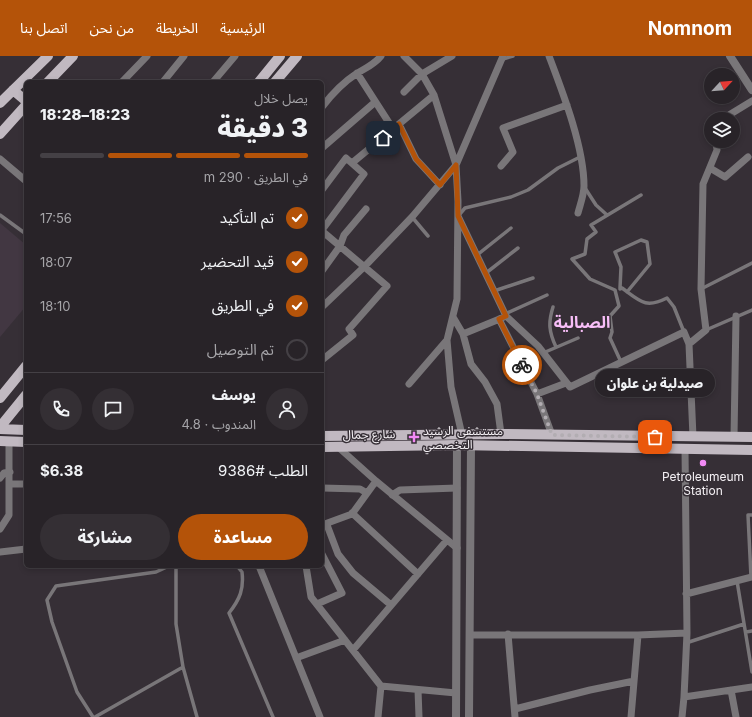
<!DOCTYPE html>
<html lang="ar">
<head>
<meta charset="utf-8">
<style>
	body { margin:0; font-family:Inter,"Noto Sans Arabic",sans-serif; background:#342f34; color:#f1f3f6; direction:rtl; height:100vh; display:flex; flex-direction:column; font-size:15px; white-space:nowrap }
	* { box-sizing:border-box; margin:0 }
	p { font-size:13px; color:#a5a4a8 }
	.icon { flex:none; width:22px; height:22px; fill:none; stroke:currentColor; stroke-width:2; stroke-linecap:round; stroke-linejoin:round }
	.map { position:relative; flex:1; overflow:hidden; direction:ltr }
	.panel { position:absolute; left:24px; top:24px; width:300px; height:488px; display:flex; flex-direction:column; background:#282328; border-radius:6px; box-shadow:0 2px 6px #0003,0 0 0 1px #444045; direction:rtl }
	.panel>* { flex:none }
	.needle { width:26px; rotate:64deg }
	.fabs { position:absolute; left:704px; top:12px; display:grid; gap:8px }
	.fabs a { display:grid; place-items:center; width:36px; height:36px; border-radius:50%; background:#282328; box-shadow:0 2px 6px #0003,0 0 0 1px #444045; font-size:20px }
	.pin { position:absolute; display:grid; place-items:center; width:34px; height:34px; color:#fff; margin:-17px; border-radius:8px; box-shadow:0 2px 6px #0006 }
	.courier { position:absolute; display:grid; place-items:center; width:40px; height:40px; margin:-20px; border:3px solid #b45309; border-radius:50%; background:#fff; color:#222; box-shadow:0 1px 5px #0007 }
	.bubble { position:absolute; height:28px; border-radius:14px; background:#282328; box-shadow:0 2px 6px #0003,0 0 0 1px #444045; font-size:13px; font-weight:800; line-height:28px; text-align:center; direction:rtl }
	.overview em { font-style:normal; font-weight:800 }
	.overview div { display:flex; flex-direction:column-reverse }
	.overview { display:flex; align-items:center; justify-content:space-between; height:68px; padding:0 16px }
	h1 { font-size:26px; font-weight:800; line-height:30px }
	.bar { display:grid; grid-template-columns:repeat(4,1fr); gap:6px 4px; align-content:center; height:48px; padding:0 16px }
	.bar i { height:5px; border-radius:3px; background:#444045 }
	.bar .active { background:#b45309 }
	.bar p { grid-column:span 4 }
	.line { display:flex; align-items:center; gap:10px; padding:0 16px; border-top:1px solid #444045 }
	.line div { flex:1 }
	.round { display:grid; place-items:center; flex:none; width:42px; height:42px; border-radius:21px; background:#342f34 }
	ol { padding:0 16px; list-style:none }
	li { display:flex; align-items:center; gap:12px; height:44px }
	li p { margin-inline-start:auto }
	li .icon { padding:4px; border-radius:50%; background:#b45309; color:#fff; stroke-width:4 }
	li:last-child { color:#a5a4a8 }
	li i { width:22px; height:22px; border:2px solid #444045; border-radius:50% }
	.cta { display:flex; gap:8px; margin-top:auto; padding:8px 16px }
	.cta a { flex:1; height:46px; border-radius:24px; background:#b45309; color:#fff; font-size:16px; font-weight:800; line-height:46px; text-align:center }
	.cta a+a { background:#342f34; color:#f1f3f6 }
	header { display:flex; align-items:center; gap:24px; box-sizing:border-box; height:56px; padding:0 20px; background:#b45309; color:#fff }
	header strong { font-size:19px }
	nav { display:flex; gap:22px; margin-inline-start:auto; font-size:14px }
	.map>svg:first-child { display:block }
</style>
</head>
<body>
<header>
<strong>Nomnom</strong>
<nav><a>الرئيسية</a><a>الخريطة</a><a>من نحن</a><a>اتصل بنا</a></nav>
</header>
<div class="map">
<svg width="752" height="661" viewBox="0 0 752 661">
	<rect width="100%" height="100%" fill="#362f36"/>
	<path fill="#423742" d="M0,167L26,189V250L0,281Z"/>
	<g fill="none" stroke-linecap="round" stroke-linejoin="round">
		<path stroke="#797679" stroke-width="3.5" d="M503,3L513,0
			M585,132L596,149L607,159
			M0,159L26,178
			M459,159L465,152L511,141L528,134L558,112L580,101
			M412,161L428,180
			M477,199L511,172
			M486,217L518,192
			M620,232L621,211L615,196L641,184L647,186L650,208L627,236
			M620,233L622,232C640,245 645,253 667,242L674,251L684,276
			M701,233L752,207
			M494,235L533,222
			M553,251C548,267 549,276 556,291
			M505,258L547,239
			M706,274L752,254
			M543,297L578,282
			M621,306L610,282L612,276L610,260L619,250L615,234L590,223L572,203L585,198L587,183L596,176L591,169L641,139
			M237,510L242,516C244,533 240,543 229,557L273,661
			M751,521L748,459H752
			M737,525L752,616
			M746,576L752,575
			M686,587L744,568
			M183,611L197,661
			M93,661L77,636L52,566L47,544L56,530L156,516L169,510
			M95,661L183,611L176,568V510"/>
		<path stroke="#797679" stroke-width="7" d="M404,0L422,18L434,39L456,109L458,145L457,243L447,284L409,328
			M549,0C563,37 584,91 584,130C584,139 580,149 578,157
			M357,17L393,73
			M122,26L147,0
			M163,26L184,0
			M213,26L235,0
			M404,36L422,18L452,0
			M322,51C332,38 342,27 356,18C365,12 374,9 381,0
			M727,63L729,59L752,45
			M399,68L416,103L440,129
			M708,69L711,75
			M322,92L374,47
			M0,103L26,125
			M352,107L434,39
			M501,110L513,96L503,72L567,49
			M710,112L725,121L748,101
			M322,134L346,102L364,118L322,174
			M458,160L506,260L538,290L570,331L684,276L689,288L693,381
			M322,175L387,230L349,273L353,279L322,304
			M322,215L340,190L344,179L366,153
			M322,251L365,210L412,161L456,109L503,0
			M453,261L463,278L471,308L485,326L497,348L501,378
			M499,263L537,338L552,379
			M463,278L502,262
			M447,284L451,331L462,379
			M689,288L706,274L701,233L703,128L717,94L716,85
			M537,338L566,327
			M734,381L736,260
			M337,390L376,425L457,492
			M0,422L4,417L10,416
			M10,428H26
			M322,432L360,433L367,437
			M392,439L400,434L457,432
			M352,457L418,518
			M322,469L352,458L376,425
			M327,469L338,498L353,517L391,549
			M0,473L9,459V385
			M0,496L26,493
			M259,510L320,661
			M306,510L311,541L381,630L378,661
			M686,538L752,521
			M317,548L342,537L322,498
			M508,578L515,661
			M470,579H638L687,577
			M353,594L447,484
			M296,602L345,584
			M381,630L456,637
			M418,634L419,661
			M731,634L736,661
			M684,641L752,631
			M515,653L590,634L634,625
			M631,661L638,579
			M682,661L684,641L687,577L685,393"/>
		<path stroke="#797679" stroke-width="8" d="M730,0L752,34
			M456,661L457,389
			M469,661L471,390"/>
		<path stroke="#c1b9c1" stroke-width="10" d="M48,26L73,0
			M259,26L280,0
			M275,26L297,0
			M13,34L26,45
			M0,47L48,0
			M0,78L26,49
			M0,342L26,310
			M0,371L26,339
			M0,373L26,374
			M322,380L501,378L752,381
			M0,385L26,386
			M322,391L457,389L752,394"/>
	</g>
	<g fill="none" stroke-linecap="round" stroke-linejoin="round">
		<path stroke="#b2adb2" stroke-width="4" stroke-dasharray="0 7.2" d="M522,309L537,338L552,379L655,381"/>
		<path stroke="#b45309" stroke-width="5" d="M383,82L399,68L416,103L440,129L456,109L458,160L506,260L499,263L522,309"/>
	</g>
	<g fill="#f18af4" stroke="#362f36" stroke-width="1.5">
		<path d="M412 375h4v4h4v4h-4v4h-4v-4h-4v-4h4z"/>
		<circle cx="703" cy="407" r="4"/>
	</g>
	<g text-anchor="middle" dominant-baseline="central" stroke-width="3" stroke-linejoin="round" paint-order="stroke">
		<g font-size="12" fill="#f5f1f5" stroke="#362f36" text-anchor="start">
			<text x="423" y="374">مستشفى الرشيد<tspan x="423" dy="14">التخصصي</tspan></text>
			<text x="703" y="420" text-anchor="middle">Petroleumeum<tspan x="703" dy="14">Station</tspan></text>
		</g>
		<g font-size="12" fill="#f5f1f5" stroke="#362f36">
			<text transform="translate(369 378) rotate(-1)">شارع جمال</text>
		</g>
		<g font-size="16" font-weight="bold" fill="#f8bef8" stroke="#362f36">
			<text x="582" y="266">الصبالية</text>
		</g>
	</g>
</svg>
<div class="fabs">
<a><svg class="needle" viewBox="-14 -14 28 28"><path d="M0-13l5 13h-10z" fill="#e53935"/><path d="M0 13l5-13h-10z" fill="#a5a4a8"/></svg></a>
<a><svg class="icon" aria-label="layers" viewBox="0 0 24 24"><path d="M12 4l9 5-9 5-9-5zM3 14l9 5 9-5"/></svg></a>
</div>
<div class="pin" style="left:655px;top:381px;background:#ea580c"><svg class="icon" aria-label="bag" viewBox="0 0 24 24"><path d="M5 8h14l-1 12H6zM9 8a3 3 0 0 1 6 0"/></svg></div>
<div class="pin" style="left:383px;top:82px;background:#1f2937"><svg class="icon" aria-label="home" viewBox="0 0 24 24"><path d="M3 11l9-7 9 7M6 9v11h12V9"/></svg></div>
<div class="courier" style="left:522px;top:309px"><svg class="icon" aria-label="bike" viewBox="0 0 24 24"><circle cx="6" cy="16" r="4"/><circle cx="18" cy="16" r="4"/><path d="M6 16l4-8h5l3 8M10 8l3 8H6M13 5h3"/></svg></div>
<div class="bubble" style="left:595px;top:313px;width:120px">صيدلية بن علوان</div>
<section class="panel">
<div class="overview"><div><h1>3 دقيقة</h1><p>يصل خلال</p></div><em>18:23–18:28</em></div>
<div class="bar"><i class="active"></i><i class="active"></i><i class="active"></i><i></i><p>في الطريق · 290 m</p></div>
<ol>
<li><svg class="icon" aria-label="check" viewBox="0 0 24 24"><path d="M5 12l5 5 9-10"/></svg>تم التأكيد<p>17:56</p></li>
<li><svg class="icon" aria-label="check" viewBox="0 0 24 24"><path d="M5 12l5 5 9-10"/></svg>قيد التحضير<p>18:07</p></li>
<li><svg class="icon" aria-label="check" viewBox="0 0 24 24"><path d="M5 12l5 5 9-10"/></svg>في الطريق<p>18:10</p></li>
<li><i></i>تم التوصيل</li>
</ol>
<div class="line" style="height:72px"><a class="round"><svg class="icon" aria-label="person" viewBox="0 0 24 24"><circle cx="12" cy="8" r="4"/><path d="M4 21q1-7 8-7t8 7"/></svg></a><div><b>يوسف</b><p>المندوب · 4.8</p></div><a class="round"><svg class="icon" aria-label="chat" viewBox="0 0 24 24"><path d="M4 5h16v11H9l-5 4z"/></svg></a><a class="round"><svg class="icon" aria-label="phone" viewBox="0 0 24 24"><path d="M5 4h4l2 5-3 2q2 4 5 5l2-3 5 2v4C11 20 4 13 5 4z"/></svg></a></div>
<div class="line" style="height:52px"><div>الطلب #9386</div><b>$6.38</b></div>
<div class="cta"><a>مساعدة</a><a>مشاركة</a></div>
</section>
</div>
</body>
</html>
